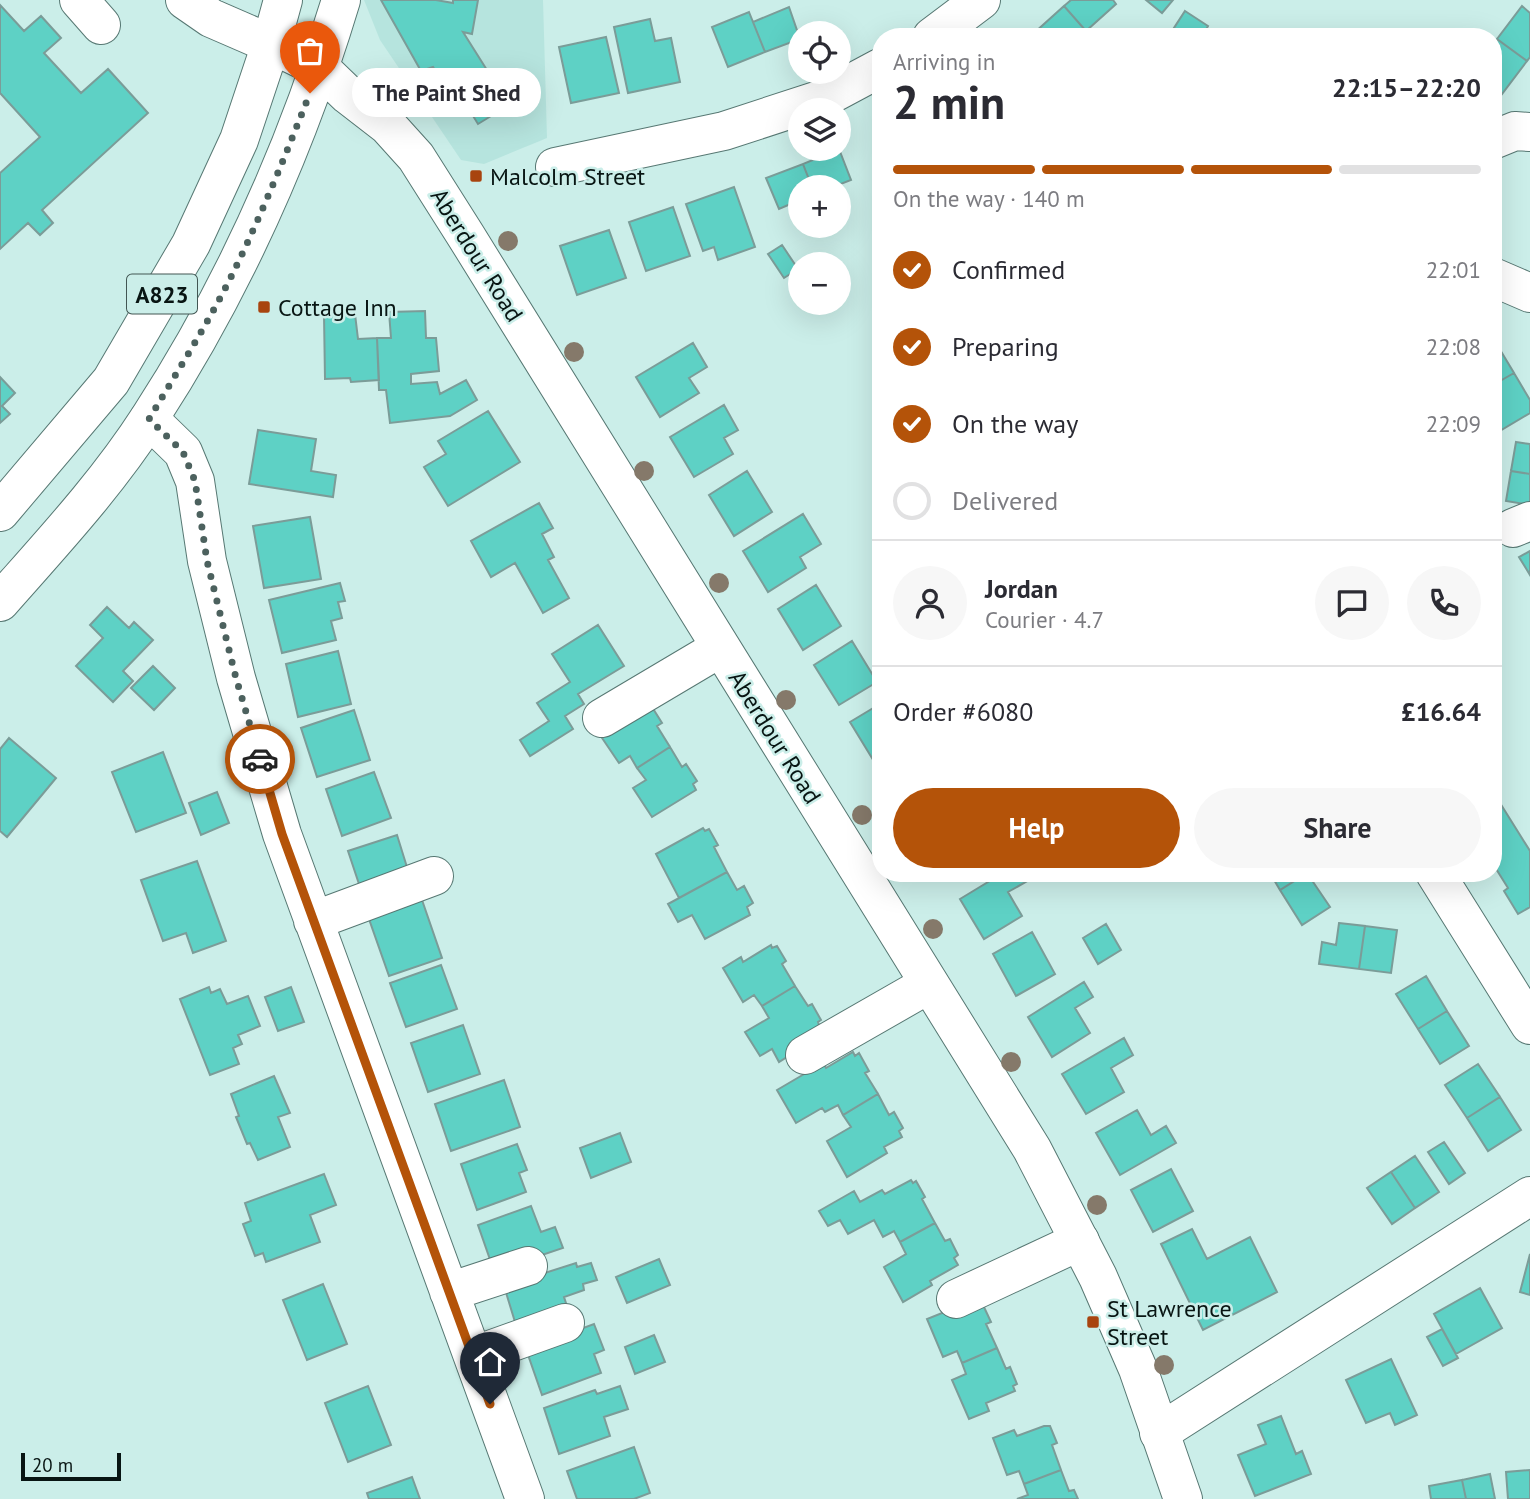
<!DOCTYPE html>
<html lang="en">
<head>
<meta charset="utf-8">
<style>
	body { margin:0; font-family:"PT Sans",sans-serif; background:#f7f7f7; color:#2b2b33; height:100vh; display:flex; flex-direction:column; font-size:26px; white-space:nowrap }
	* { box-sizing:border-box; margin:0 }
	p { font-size:23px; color:#7c7c81 }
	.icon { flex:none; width:38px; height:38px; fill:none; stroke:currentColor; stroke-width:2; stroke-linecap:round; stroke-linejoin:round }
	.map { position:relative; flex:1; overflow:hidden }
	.drawer { position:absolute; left:872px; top:28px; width:630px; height:854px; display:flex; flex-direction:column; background:#fff; border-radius:28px; box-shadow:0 7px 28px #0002 }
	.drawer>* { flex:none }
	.buttons { position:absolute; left:788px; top:21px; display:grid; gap:14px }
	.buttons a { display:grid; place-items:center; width:63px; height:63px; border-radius:50%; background:#fff; box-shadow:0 7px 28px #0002; font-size:35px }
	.scale { position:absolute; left:21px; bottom:18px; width:100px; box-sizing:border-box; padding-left:7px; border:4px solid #081513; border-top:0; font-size:19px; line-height:24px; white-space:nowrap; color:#081513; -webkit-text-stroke:5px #cbeee9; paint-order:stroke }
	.pin { position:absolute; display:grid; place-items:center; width:60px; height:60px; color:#fff; margin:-72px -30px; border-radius:50% 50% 50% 0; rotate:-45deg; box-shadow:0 0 7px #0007 }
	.pin .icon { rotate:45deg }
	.courier { position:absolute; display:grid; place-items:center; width:70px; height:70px; margin:-35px; border:5px solid #b45309; border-radius:50%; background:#fff; color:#222; box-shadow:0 2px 9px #0007 }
	.bubble { position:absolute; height:49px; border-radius:24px; background:#fff; box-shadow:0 7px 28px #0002; font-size:23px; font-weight:700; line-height:49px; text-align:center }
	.overview em { font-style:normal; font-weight:700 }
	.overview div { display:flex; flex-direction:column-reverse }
	.overview { display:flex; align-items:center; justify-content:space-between; height:119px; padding:0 21px }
	h1 { font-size:46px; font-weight:700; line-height:52px }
	.bar { display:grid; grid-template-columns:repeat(4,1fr); gap:10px 7px; align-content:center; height:84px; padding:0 21px }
	.bar i { height:9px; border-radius:5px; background:#e1e1e2 }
	.bar .current { background:#b45309 }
	.bar p { grid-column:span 4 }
	.line { display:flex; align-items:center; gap:18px; padding:0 21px; border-top:2px solid #e1e1e2 }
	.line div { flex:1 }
	.round { display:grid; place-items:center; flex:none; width:74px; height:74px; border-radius:37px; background:#f7f7f7 }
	ol { padding:0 21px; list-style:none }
	li { display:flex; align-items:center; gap:21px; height:77px }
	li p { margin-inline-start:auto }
	li .icon { padding:7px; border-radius:50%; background:#b45309; color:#fff; stroke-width:4 }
	li:last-child { color:#7c7c81 }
	li i { width:38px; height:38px; border:4px solid #e1e1e2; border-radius:50% }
	.action { display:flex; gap:14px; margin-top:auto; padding:14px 21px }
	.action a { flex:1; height:80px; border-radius:42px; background:#b45309; color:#fff; font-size:28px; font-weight:700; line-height:80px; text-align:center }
	.action a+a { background:#f7f7f7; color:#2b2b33 }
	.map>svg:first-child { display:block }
</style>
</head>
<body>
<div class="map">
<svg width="1530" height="1499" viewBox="0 0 1530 1499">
	<rect width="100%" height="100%" fill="#cbeee9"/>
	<path fill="#b6e4de" d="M364,0H543L547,138L484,164L461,160L380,40Z"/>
	<path fill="#5ed1c5" stroke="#7b9c98" stroke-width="2" d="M381,0H436L453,3V0H478L472,34L463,32L509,105L478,124L457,90L451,95L433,67L421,71Z
		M1071,0H1113L1116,4L1086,31L1064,6Z
		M1146,0H1173L1162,13Z
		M0,5L24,31L41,16L61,38L44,53L81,93L108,69L148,113L42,210L53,223L40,235L28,223L0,249V173L40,137L0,93Z
		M1064,6L1086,31L1079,37H1035L1033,34Z
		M1522,6L1530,13V57L1527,61L1497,39Z
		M789,7L800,39L765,52L753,22Z
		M1185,11L1208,26L1202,37H1182L1172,31Z
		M749,12L765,52L728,67L712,27Z
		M650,19L655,41L671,38L680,82L628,93L614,27Z
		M606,37L619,93L571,103L559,47Z
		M1497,39L1527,61L1502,94L1493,87V45Z
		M839,149L851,180L833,187H812L803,164Z
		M803,164L812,187H800V200L779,209L766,178Z
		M734,187L755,247L718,260L714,247L703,251L686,204Z
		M673,207L690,256L646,271L629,222Z
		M609,230L626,278L577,295L560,246Z
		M782,245L798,269L784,278L768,254Z
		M425,311L426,338H436L439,371L411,374V384L437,382L440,394L466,380L477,400L450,416L390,423L386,390H379L377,338H391L389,312Z
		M355,314L358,339L377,338L379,380L351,382L350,378L325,379L324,315Z
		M1493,338L1514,373L1493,385Z
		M693,343L707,367L689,378L699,393L660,417L636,377Z
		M1514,373L1530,400V413L1493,435V385Z
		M0,377L15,393L2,406L10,414L0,423Z
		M724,405L738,430L724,438L733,454L694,477L670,437Z
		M488,411L520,462L448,506L424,467L446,454L438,441Z
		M258,430L316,439L311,471L336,475L333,497L249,484Z
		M1516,442L1530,444V474L1511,471Z
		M747,471L772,512L734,536L709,495Z
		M1511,471L1530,474V505L1506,501Z
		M539,503L553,528L542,534L554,557L548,560L569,598L543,613L515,563L491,577L471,541Z
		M803,514L821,544L800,557L806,568L768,592L743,551Z
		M310,517L321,579L264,588L253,526Z
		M1530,551V575L1519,557Z
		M340,583L345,601L338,602L342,618L331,621L336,640L282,653L269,600Z
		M816,585L841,626L803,650L778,609Z
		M107,607L129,628L134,622L153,640L123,671L133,681L113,702L76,666L103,638L90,625Z
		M598,625L624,666L578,694L584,704L565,716L573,729L530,756L520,740L549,721L537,703L570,682L552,654Z
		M852,641L877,682L839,705L814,665Z
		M338,651L351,704L298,717L286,664Z
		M153,666L175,688L154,710L131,688Z
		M880,704V760L875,763L850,722Z
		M652,707L662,723L657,726L670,747L637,768L630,756L619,763L598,732Z
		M354,710L370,760L317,777L301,728Z
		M9,738L56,778L7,837L0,831V749Z
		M670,747L682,767L686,764L697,781L693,784L696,790L652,817L633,788L646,780L637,768Z
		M163,752L186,813L136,832L112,772Z
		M374,772L391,818L342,836L326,789Z
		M217,792L229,823L201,835L189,803Z
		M1500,803L1530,851V907L1518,914L1504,891L1508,888L1493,864V807Z
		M703,828L705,831L709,829L718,845L714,847L727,872L679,898L656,854Z
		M397,835L411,880L363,896L348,851Z
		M197,861L226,941L193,953L186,933L163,941L141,880Z
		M727,872L737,890L744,886L753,903L747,907L750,915L705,939L692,915L678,922L668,904Z
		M1003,873H1027L1031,879L1008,892L1022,916L984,939L960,899Z
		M1270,873H1307L1280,890Z
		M1307,873L1330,907L1302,925L1280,890Z
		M422,900L442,958L389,976L369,919Z
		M1339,923L1365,926L1359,969L1319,964L1322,942L1336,945Z
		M1106,924L1121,950L1098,964L1083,938Z
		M1365,926L1397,930L1391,973L1359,969Z
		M1032,932L1055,974L1016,996L993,954Z
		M771,945L772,948L777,946L786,961L782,964L795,986L762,1006L754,995L743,1002L723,968L741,957L743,962Z
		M441,965L457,1009L406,1027L390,983Z
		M1426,976L1447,1011L1418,1029L1396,994Z
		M1084,982L1093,997L1075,1008L1090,1033L1052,1057L1028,1017Z
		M795,986L808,1006L812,1004L821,1020L818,1022L820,1028L798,1050L779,1062L772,1049L760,1056L745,1032L769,1018L762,1006Z
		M209,987L211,993L220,989L227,1004L248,996L260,1026L238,1035L242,1044L233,1048L239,1064L210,1075L180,999Z
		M291,987L304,1022L278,1031L265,997Z
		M1447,1011L1469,1046L1440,1064L1418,1029Z
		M463,1025L480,1074L428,1092L411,1043Z
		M1124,1038L1133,1055L1111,1068L1124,1092L1086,1114L1062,1074Z
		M853,1052L855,1056L859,1053L869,1071L865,1073L878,1094L843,1115L838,1105L825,1112L822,1108L796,1123L777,1090L823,1063L826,1068Z
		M1478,1064L1500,1097L1467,1118L1445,1085Z
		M274,1076L290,1113L278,1117L290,1147L258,1160L250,1143L247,1144L236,1117L239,1116L231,1094Z
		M504,1080L520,1127L451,1151L435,1104Z
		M878,1094L889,1115L894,1112L903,1128L899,1131L902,1137L884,1147L887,1153L847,1177L827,1141L851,1127L843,1115Z
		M1500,1097L1521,1130L1488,1151L1467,1118Z
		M1137,1110L1151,1135L1166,1126L1176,1143L1120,1175L1096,1133Z
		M620,1133L631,1162L591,1178L580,1148Z
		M1444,1142L1465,1173L1449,1184L1428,1152Z
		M517,1144L527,1170L519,1173L526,1192L477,1210L461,1164Z
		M1415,1156L1439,1192L1415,1208L1391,1172Z
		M1171,1169L1193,1211L1153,1232L1131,1190Z
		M1391,1172L1415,1208L1392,1224L1367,1188Z
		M324,1174L336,1205L310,1215L320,1242L266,1262L263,1253L255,1256L243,1224L251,1221L245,1203Z
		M911,1180L913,1183L916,1181L925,1197L922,1199L935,1223L900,1242L894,1231L883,1237L874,1220L848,1234L840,1220L828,1226L819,1211L854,1191L860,1202L882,1190L885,1194Z
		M531,1206L541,1232L555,1227L563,1248L494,1271L478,1225Z
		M935,1223L945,1241L950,1239L958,1255L954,1258L958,1265L930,1281L932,1285L903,1302L884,1267L906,1254L900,1242Z
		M1192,1229L1207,1259L1250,1237L1277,1292L1203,1330L1161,1244Z
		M1530,1254V1295L1520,1292Z
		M659,1259L670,1285L627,1303L616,1277Z
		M576,1263L577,1267L591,1263L597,1280L583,1284L584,1290L564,1297L571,1318L519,1335L504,1286Z
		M323,1284L347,1344L307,1360L283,1300Z
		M1480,1288L1502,1328L1456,1354L1434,1314Z
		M983,1305L991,1322L986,1324L997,1348L962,1363L957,1351L943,1357L927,1319L947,1311Z
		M594,1324L604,1350L594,1354L601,1373L542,1395L526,1349Z
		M1442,1329L1458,1358L1443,1366L1427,1337Z
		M654,1335L665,1362L635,1374L625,1347Z
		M997,1348L1006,1369L1010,1367L1017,1384L1013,1386L1015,1391L986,1403L989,1411L969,1419L952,1380L966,1374L962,1363Z
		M1391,1359L1417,1415L1395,1425L1390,1413L1366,1423L1346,1380Z
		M368,1386L391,1445L348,1462L325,1403Z
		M620,1386L628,1409L604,1417L610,1436L559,1454L544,1408L595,1390L597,1394Z
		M1281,1416L1296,1454L1302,1451L1311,1474L1255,1496L1238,1455L1266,1444L1258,1425Z
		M1044,1426H1050L1057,1443L1052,1445L1061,1470L1024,1484L1019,1471L1007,1475L993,1438L1014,1430L1017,1436Z
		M634,1447L650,1493L634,1499H577L567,1471Z
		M1061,1470L1069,1491L1074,1490L1078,1499H1017L1028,1495L1024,1484Z
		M1530,1470V1499H1508L1506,1472Z
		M1490,1474L1495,1499H1466L1462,1480Z
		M412,1477L420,1499H369L367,1493Z
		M1462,1480L1466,1499H1431L1429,1486Z"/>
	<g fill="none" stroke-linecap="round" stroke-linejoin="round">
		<g stroke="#577873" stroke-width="40">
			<path id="minor" d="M79,0L101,25
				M185,0L211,18L271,44
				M932,37L981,0
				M1493,140L1515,131L1530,132
				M555,167L724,131L822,99L880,68
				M1493,277L1530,293
				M149,419L183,452L195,481L207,561L236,678L282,834L525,1499
				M1513,528L1530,521
				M602,718L720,648
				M1435,873L1530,1025
				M313,921L434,876
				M805,1055L929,984
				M449,1292L528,1266
				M956,1299L1080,1241
				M473,1356L565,1323
				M1159,1433L1530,1196"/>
		</g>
		<g stroke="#577873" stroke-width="40">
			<path id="major" d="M271,44L320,68L348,95L388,126L416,157L466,236L1032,1149L1098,1277L1138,1369L1183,1499
				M0,512L111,381L191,244L239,140L271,44L283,0
				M0,602C52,543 107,484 150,417C233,289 297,146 341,0"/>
		</g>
		<use href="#minor" stroke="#fff" stroke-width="38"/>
		<use href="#major" stroke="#fff" stroke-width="38"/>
	</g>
	<g fill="#85796a">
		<circle cx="508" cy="241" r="10"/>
		<circle cx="574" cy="352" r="10"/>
		<circle cx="644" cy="471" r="10"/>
		<circle cx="719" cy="583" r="10"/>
		<circle cx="786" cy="700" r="10"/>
		<circle cx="862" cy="815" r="10"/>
		<circle cx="933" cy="929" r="10"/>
		<circle cx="1011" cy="1062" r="10"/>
		<circle cx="1097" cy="1205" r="10"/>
		<circle cx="1164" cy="1365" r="10"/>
	</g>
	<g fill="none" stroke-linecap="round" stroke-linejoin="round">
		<path stroke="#4c615e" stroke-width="7" stroke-dasharray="0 12.6" d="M260,759L236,678L207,561L195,481L183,452L149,419C177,372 207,325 232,275C261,216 286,154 310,93"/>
		<path stroke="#b45309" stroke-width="9" d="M260,759L282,834L490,1404"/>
	</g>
	<g fill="#a8440f" stroke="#cbeee9" stroke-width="2.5">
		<rect x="469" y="169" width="14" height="14" rx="3.5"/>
		<rect x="257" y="300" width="14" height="14" rx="3.5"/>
		<rect x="1086" y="1315" width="14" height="14" rx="3.5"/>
	</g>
	<g text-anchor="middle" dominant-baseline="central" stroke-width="5" stroke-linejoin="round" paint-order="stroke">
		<rect fill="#cbeee9" stroke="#425653" stroke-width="2" x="127" y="274.5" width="70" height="39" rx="5"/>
		<g font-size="23" font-weight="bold" fill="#081513">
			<text x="162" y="294">A823</text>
		</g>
		<g font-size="24" fill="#081513" stroke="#cbeee9" text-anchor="start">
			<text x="490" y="176">Malcolm Street</text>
			<text x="278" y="307">Cottage Inn</text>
			<text x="1107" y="1308">St Lawrence<tspan x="1107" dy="28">Street</tspan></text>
		</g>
		<g font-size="24" fill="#081513" stroke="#cbeee9">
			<text transform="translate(477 255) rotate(58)">Aberdour Road</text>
			<text transform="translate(775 737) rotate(58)">Aberdour Road</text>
		</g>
	</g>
</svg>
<div class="buttons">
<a><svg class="icon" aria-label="locate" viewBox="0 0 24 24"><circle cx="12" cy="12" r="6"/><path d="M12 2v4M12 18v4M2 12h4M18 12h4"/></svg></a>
<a><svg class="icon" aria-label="layers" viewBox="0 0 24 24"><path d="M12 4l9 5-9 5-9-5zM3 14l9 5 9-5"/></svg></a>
<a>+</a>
<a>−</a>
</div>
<div class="scale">20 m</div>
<div class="pin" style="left:310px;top:93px;background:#ea580c"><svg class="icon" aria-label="bag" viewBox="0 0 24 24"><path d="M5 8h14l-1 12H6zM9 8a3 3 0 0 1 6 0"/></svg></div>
<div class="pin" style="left:490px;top:1404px;background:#1f2937"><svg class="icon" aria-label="home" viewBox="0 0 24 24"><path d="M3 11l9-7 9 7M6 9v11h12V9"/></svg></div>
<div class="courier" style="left:260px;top:759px"><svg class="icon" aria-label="car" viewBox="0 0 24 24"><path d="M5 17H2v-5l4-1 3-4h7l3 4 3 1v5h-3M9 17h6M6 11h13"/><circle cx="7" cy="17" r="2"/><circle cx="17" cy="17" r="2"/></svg></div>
<div class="bubble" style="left:352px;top:68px;width:189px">The Paint Shed</div>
<section class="drawer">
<div class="overview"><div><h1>2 min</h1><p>Arriving in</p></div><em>22:15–22:20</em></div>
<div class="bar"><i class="current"></i><i class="current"></i><i class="current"></i><i></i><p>On the way · 140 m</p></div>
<ol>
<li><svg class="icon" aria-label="check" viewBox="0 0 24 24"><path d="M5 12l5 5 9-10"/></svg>Confirmed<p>22:01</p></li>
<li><svg class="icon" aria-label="check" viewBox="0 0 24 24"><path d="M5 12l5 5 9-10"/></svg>Preparing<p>22:08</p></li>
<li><svg class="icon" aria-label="check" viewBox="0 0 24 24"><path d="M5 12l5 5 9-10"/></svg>On the way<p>22:09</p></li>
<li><i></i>Delivered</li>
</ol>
<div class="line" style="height:126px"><a class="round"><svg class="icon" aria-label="person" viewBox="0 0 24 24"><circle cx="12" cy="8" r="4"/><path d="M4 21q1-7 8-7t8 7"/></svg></a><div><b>Jordan</b><p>Courier · 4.7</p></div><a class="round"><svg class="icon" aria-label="chat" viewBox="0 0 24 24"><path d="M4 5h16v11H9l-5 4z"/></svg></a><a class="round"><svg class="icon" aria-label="phone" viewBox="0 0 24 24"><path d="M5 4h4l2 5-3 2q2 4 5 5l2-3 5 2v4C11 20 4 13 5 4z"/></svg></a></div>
<div class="line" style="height:91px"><div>Order #6080</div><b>£16.64</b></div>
<div class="action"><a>Help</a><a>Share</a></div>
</section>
</div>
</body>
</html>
